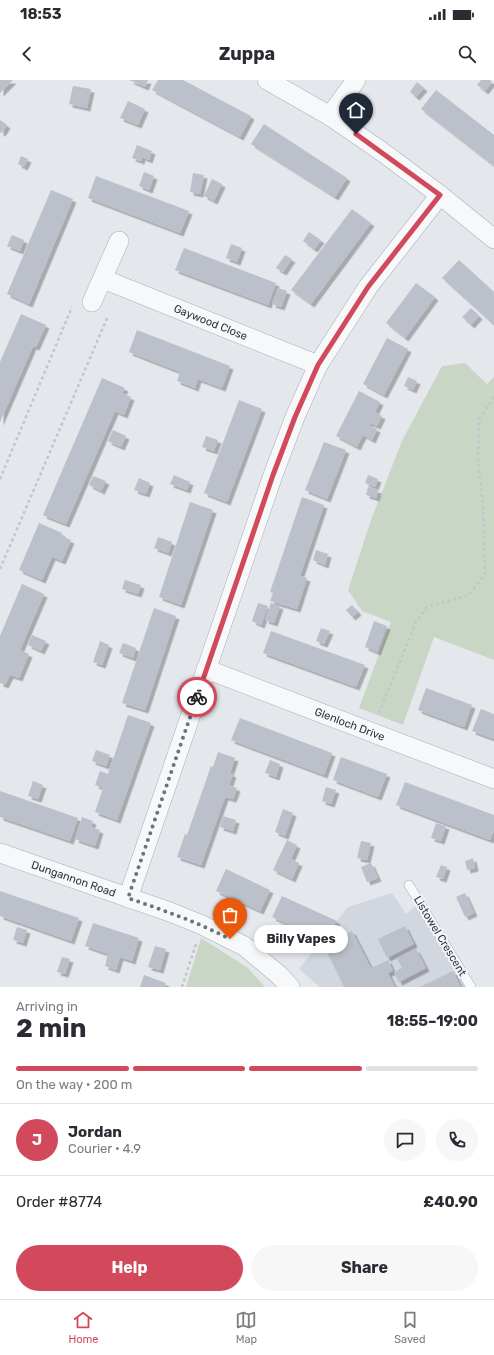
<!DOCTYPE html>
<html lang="en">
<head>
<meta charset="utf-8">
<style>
	body { margin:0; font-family:Rubik,sans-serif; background:#f7f7f7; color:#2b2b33; height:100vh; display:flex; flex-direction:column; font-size:15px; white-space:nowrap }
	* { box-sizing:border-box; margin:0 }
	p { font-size:13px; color:#7c7c81 }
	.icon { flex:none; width:22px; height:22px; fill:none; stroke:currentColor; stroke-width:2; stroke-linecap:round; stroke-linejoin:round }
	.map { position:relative; height:907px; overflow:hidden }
	.sheet { display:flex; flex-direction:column; background:#fff; flex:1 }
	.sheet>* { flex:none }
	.pin { position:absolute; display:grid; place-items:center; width:34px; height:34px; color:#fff; margin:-41px -17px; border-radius:50% 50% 50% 0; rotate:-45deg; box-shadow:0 0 4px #0007 }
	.pin .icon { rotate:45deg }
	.courier { position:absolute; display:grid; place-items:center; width:40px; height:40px; margin:-20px; border:3px solid #d1495b; border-radius:50%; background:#fff; color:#222; box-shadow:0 1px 5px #0007 }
	.bubble { position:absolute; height:28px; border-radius:14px; background:#fff; box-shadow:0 2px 6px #0003; font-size:13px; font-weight:700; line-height:28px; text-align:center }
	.summary em { font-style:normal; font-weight:700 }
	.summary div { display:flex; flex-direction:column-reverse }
	.summary { display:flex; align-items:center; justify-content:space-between; height:68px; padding:0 16px }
	h1 { font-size:26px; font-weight:700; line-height:30px }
	.bar { display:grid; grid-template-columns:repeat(4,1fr); gap:6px 4px; align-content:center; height:48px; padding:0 16px }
	.bar i { height:5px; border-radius:3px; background:#e1e1e2 }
	.bar .active { background:#d1495b }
	.bar p { grid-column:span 4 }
	.line { display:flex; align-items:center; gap:10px; padding:0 16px; border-top:1px solid #e1e1e2 }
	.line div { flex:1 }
	.round { display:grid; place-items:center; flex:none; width:42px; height:42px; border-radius:21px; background:#f7f7f7 }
	.button { display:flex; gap:8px; margin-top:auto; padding:8px 16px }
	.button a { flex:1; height:46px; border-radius:24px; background:#d1495b; color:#fff; font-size:16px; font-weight:700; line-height:46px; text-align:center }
	.button a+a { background:#f7f7f7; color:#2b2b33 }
	.status { display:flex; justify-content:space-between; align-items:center; height:28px; padding:0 20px; background:#fff; direction:ltr }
	.status svg { height:11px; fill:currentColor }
	header { display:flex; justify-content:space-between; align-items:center; height:52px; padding:0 16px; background:#fff; font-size:18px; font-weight:700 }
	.tabs { display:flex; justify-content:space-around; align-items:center; height:56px; border-top:1px solid #e1e1e2; background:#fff; font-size:11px; color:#7c7c81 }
	.tabs a { display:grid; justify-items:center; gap:2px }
	.tabs .active { color:#d1495b }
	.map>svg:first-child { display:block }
</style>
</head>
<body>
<div class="status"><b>18:53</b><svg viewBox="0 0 49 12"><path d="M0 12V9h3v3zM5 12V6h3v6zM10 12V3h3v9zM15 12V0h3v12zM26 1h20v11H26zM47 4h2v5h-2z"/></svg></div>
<header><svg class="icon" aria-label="back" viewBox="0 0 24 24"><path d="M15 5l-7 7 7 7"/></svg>Zuppa<svg class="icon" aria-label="search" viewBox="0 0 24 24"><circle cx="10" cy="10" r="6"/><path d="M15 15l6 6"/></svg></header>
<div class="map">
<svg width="494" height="907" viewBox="0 0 494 907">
	<defs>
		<filter id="shadow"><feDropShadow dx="3.5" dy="3.5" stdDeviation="0" flood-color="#0004"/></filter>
	</defs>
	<rect width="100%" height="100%" fill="#e4e7ec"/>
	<path fill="#d2d6de" d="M392,813L406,834L423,820L470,907H320L299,889L348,827Z"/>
	<path fill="#c9d6c5" d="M465,283L487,304L494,297V580L434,557L403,645L359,628L391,542L362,531L348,510L371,440L402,361L442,286Z
		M201,858L248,888L265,907H186Z"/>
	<path fill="#bbc0ca" filter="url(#shadow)" d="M0,0H13L0,13Z
		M129,0H148L145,7Z
		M158,0H183L251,36L240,57L152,10Z
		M481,0H490L492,2L485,11L477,5Z
		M417,2L424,8L416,17L410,12Z
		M73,6L91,9L87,28L69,24Z
		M436,10L494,55V86L421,29Z
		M128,21L145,29L138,45L120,38Z
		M0,40L7,45L2,53L0,52Z
		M264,44L347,98L335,117L251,64Z
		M137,65L152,71L149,80L142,77L141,81L132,78Z
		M21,76L28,79L24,87L18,84Z
		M144,92L154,96L149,110L139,106Z
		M193,93L204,95L200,114L190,112Z
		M96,96L189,131L180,153L88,118Z
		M212,99L222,104L214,121L204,116Z
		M51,110L73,119L29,224L7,214Z
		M352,129L371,143L311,224L291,210Z
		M309,152L321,160L314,169L303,161Z
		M12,155L24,160L20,171L7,166Z
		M231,164L242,168L237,182L226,178Z
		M184,168L276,203L268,225L175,190Z
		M285,175L292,179L283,192L276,188Z
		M459,180L494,212V245L442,198Z
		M416,203L435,217L405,258L386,243Z
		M278,208L287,211L281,227L272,224Z
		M471,228L479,236L471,245L462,237Z
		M21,234L46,245L36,267L33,266L0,342V282Z
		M137,250L230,286L222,308L198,299L195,308L177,301L180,292L129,272Z
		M387,258L408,269L384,315L363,304Z
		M408,297L417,301L413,310L404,306Z
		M102,298L125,308L122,313L131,317L124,335L115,331L66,444L43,435Z
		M359,311L380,322L375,332L382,336L377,346L370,343L369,345L377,349L372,360L363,355L357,367L336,356Z
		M239,320L262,329L227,422L204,413Z
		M113,350L126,356L121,367L108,361Z
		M206,356L218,360L214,371L202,367Z
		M324,362L346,370L327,419L305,410Z
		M174,395L190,402L187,410L170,404Z
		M368,395L378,399L375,407L365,403Z
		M93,396L106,401L101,411L89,405Z
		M139,398L150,403L146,414L134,410Z
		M368,407L378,410L376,418L366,415Z
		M302,417L324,425L300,496L307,498L297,529L270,521L273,513L270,512Z
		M190,422L213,430L181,525L159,517Z
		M39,443L62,453L61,456L71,460L62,481L52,477L42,500L19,490Z
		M158,457L172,462L168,473L154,468Z
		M316,470L328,474L325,485L313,480Z
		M125,500L141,505L138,514L122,509Z
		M22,504L44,514L20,570L29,574L19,598L10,595L5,605L0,603V556Z
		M258,523L268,526L261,545L252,541Z
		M271,523L280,526L274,543L265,540Z
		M352,525L358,532L352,537L346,530Z
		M154,528L176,536L145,630L122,623Z
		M374,541L387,546L377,572L365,567Z
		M321,548L330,551L324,564L316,561Z
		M271,551L365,585L356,607L263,573Z
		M32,555L46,561L41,571L28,565Z
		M100,561L109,565L102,585L93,582Z
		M123,563L136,568L133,578L119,573Z
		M426,608L472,625L464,647L418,630Z
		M481,629L494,634V659L472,651Z
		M128,635L151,643L117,740L95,732L103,708L95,705L100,691L108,694Z
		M240,638L332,673L324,695L231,660Z
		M96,670L110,675L106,686L92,681Z
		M218,672L235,678L230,693L233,694L229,705L237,708L233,719L225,717L201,785L177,777L185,754L187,755L211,686L213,687Z
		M341,677L387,694L378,717L333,700Z
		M270,680L280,684L276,697L265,693Z
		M33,701L43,705L38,719L28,716Z
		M405,702L494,735V750L490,760L396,725Z
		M326,707L336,710L331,724L322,721Z
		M0,711L78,738L70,761L0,737Z
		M283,729L293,733L285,756L275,752Z
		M223,736L236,740L233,751L220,747Z
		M82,737L93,741L91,747L100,750L95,766L75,759Z
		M436,743L446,746L441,761L431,758Z
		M287,760L297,765L291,779L299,783L292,799L273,790Z
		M361,761L371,763L367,780L357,778Z
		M473,778L475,788L467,790L465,781Z
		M371,783L378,798L367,802L361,787Z
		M441,785L447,787L443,799L436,797Z
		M226,789L270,810L260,831L216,811Z
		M0,811L79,838L71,861L0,836Z
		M465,813L474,833L465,837L456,817Z
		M282,816L337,841L322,860L272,837Z
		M93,843L139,858L132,881L120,877L116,890L105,886L108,874L85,866Z
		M405,846L414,864L387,878L378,859Z
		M17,847L27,850L23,863L13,860Z
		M352,851L371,888L388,880L393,891L388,893L395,907H344L324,866Z
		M155,866L166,869L160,890L148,887Z
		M416,869L426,888L399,902L394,892L402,888L397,878Z
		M62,877L70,879L65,894L57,892Z
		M453,891L461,907H420Z
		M144,895L166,903L164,907H140Z"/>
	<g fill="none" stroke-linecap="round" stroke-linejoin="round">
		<g stroke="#a9aeb7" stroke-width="10">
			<path id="lane" d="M409,805L471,907"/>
		</g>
		<g stroke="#a9aeb7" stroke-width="20">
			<g id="street">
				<path d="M267,0L330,36L381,71L440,115L494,159"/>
				<path d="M330,36L356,0"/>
				<path id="s1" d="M103,199L318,285"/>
				<path d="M92,222L119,161"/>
				<path id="s2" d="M206,589L494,699"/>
				<path id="s3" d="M0,773L170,832L202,845L244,866L279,895L290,907"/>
				<path d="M128,818L273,395L295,337L318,285L368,207L440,115"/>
			</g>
		</g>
		<path stroke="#c2c5cb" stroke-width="2.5" stroke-dasharray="3 3" stroke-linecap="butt" d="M0,399L72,227
			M0,489L108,236
			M379,633L416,542L427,527L469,515L485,494L483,426L478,378L479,339L494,317
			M182,907L196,864"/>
		<use href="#lane" stroke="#f7f8fa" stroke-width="9"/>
		<use href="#street" stroke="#f7f8fa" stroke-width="19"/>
	</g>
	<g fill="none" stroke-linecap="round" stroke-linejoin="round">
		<path stroke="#6c737f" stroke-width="4" stroke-dasharray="0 7.2" d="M197,617L128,818C163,830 197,842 230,859"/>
		<path stroke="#d1495b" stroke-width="5" d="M197,617L273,395L295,337L318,285L368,207L440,115L356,54"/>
	</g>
	<g text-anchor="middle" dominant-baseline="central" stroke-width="4" stroke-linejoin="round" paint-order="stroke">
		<g font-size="11" fill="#2b3445" stroke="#f4f6f9">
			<text stroke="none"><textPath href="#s1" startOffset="116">Gaywood Close</textPath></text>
			<text stroke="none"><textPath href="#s2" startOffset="154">Glenloch Drive</textPath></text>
			<text stroke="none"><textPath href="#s3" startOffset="78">Dungannon Road</textPath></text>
			<text transform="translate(440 856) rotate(59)">Listowel Crescent</text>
		</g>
	</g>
</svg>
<div class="pin" style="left:230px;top:859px;background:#ea580c"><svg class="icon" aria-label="bag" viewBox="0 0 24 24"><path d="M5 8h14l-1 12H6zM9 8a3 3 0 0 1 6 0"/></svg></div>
<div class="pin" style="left:356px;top:54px;background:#1f2937"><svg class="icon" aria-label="home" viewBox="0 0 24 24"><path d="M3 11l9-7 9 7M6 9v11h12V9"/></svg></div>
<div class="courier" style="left:197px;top:617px"><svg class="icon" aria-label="bike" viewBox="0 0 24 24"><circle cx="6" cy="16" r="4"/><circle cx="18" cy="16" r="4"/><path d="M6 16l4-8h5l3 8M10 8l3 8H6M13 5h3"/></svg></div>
<div class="bubble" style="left:254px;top:845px;width:94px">Billy Vapes</div>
</div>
<section class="sheet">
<div class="summary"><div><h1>2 min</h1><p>Arriving in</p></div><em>18:55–19:00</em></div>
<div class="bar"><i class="active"></i><i class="active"></i><i class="active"></i><i></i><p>On the way · 200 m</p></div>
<div class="line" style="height:72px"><b class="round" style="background:#d1495b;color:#fff">J</b><div><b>Jordan</b><p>Courier · 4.9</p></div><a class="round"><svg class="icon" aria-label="chat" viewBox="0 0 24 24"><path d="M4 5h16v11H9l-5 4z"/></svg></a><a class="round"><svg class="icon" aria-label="phone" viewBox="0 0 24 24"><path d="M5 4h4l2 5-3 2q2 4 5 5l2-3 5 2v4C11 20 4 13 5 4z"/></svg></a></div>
<div class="line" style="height:52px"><div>Order #8774</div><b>£40.90</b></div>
<div class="button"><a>Help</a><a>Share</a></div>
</section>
<nav class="tabs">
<a class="active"><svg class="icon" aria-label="home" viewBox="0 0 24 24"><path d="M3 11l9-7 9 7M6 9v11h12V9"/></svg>Home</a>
<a><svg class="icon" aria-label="map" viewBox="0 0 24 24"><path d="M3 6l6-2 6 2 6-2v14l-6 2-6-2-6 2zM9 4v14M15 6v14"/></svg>Map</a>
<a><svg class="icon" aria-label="saved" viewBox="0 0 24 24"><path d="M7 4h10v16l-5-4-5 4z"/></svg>Saved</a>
</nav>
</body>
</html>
